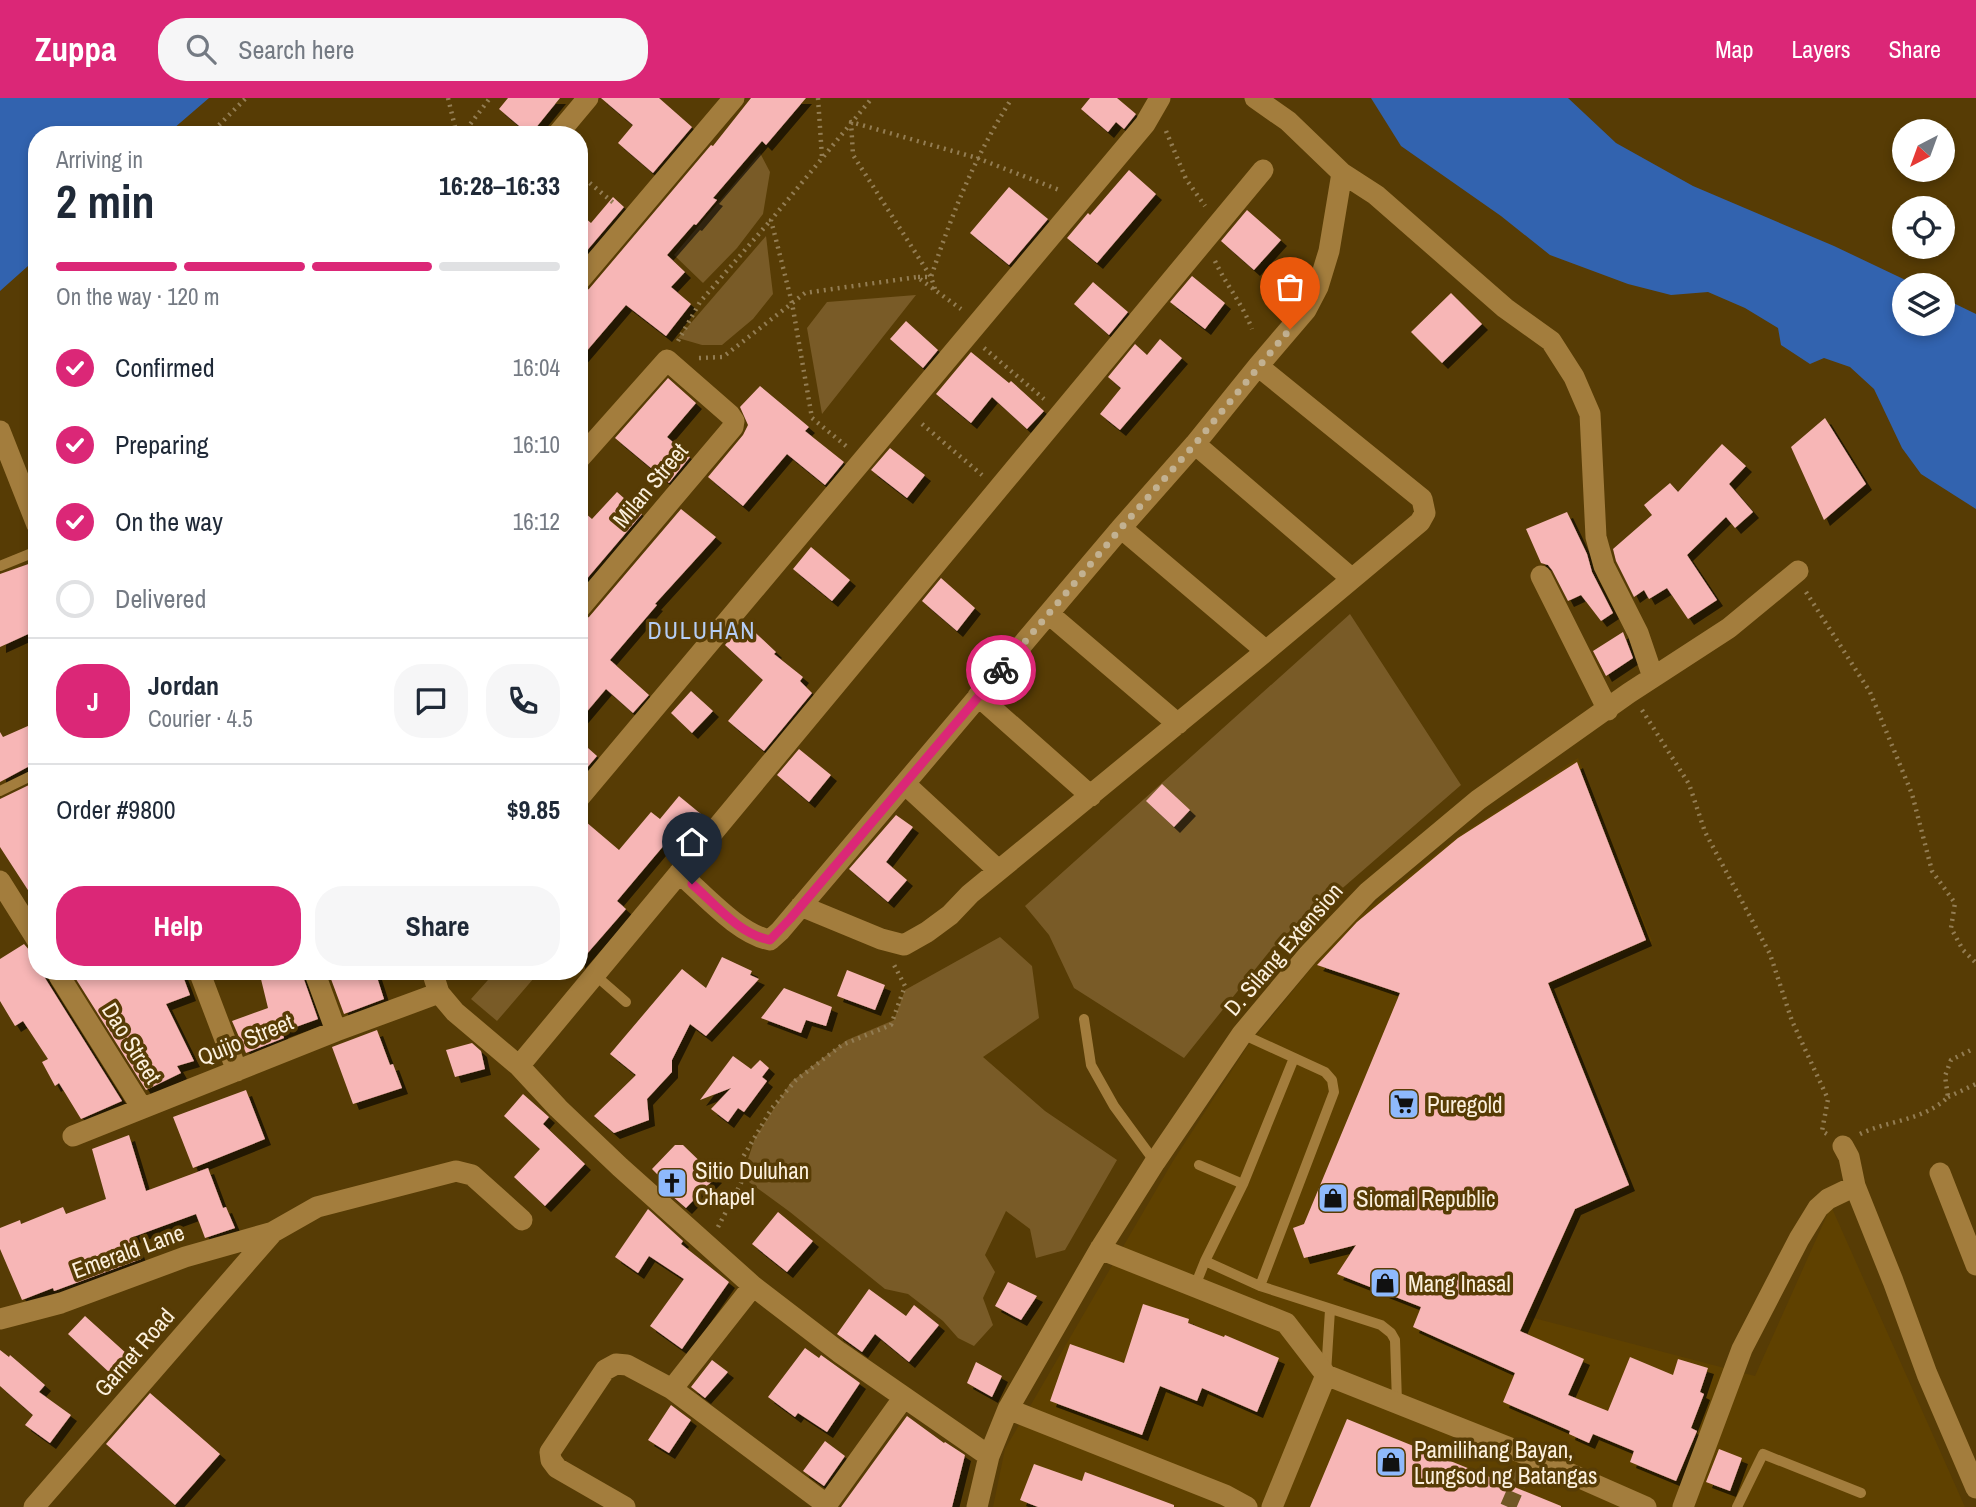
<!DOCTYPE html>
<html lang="en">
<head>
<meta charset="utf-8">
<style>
	body { margin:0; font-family:"Archivo Narrow",sans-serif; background:#f6f6f7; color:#1f2937; height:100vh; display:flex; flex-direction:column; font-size:26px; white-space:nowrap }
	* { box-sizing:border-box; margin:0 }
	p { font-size:23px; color:#747a83 }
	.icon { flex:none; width:38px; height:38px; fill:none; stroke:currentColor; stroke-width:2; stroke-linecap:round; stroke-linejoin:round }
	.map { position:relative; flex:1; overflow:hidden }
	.panel { position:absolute; left:28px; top:28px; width:560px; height:854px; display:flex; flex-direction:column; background:#fff; border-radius:28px; box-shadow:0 4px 10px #0003 }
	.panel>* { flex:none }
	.needle { width:46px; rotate:221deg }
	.fabs { position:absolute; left:1892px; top:21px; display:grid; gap:14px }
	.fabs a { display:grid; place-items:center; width:63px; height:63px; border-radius:50%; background:#fff; box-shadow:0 4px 10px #0003; font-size:35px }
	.pin { position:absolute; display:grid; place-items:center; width:60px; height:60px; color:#fff; margin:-72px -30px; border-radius:50% 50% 50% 0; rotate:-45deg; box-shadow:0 0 7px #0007 }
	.pin .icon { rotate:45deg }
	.courier { position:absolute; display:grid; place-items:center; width:70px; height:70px; margin:-35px; border:5px solid #db2777; border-radius:50%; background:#fff; color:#222; box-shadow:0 2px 9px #0007 }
	.headline em { font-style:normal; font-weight:700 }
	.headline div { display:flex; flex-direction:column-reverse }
	.headline { display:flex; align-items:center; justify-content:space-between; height:119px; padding:0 28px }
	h1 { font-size:46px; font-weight:700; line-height:52px }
	.bar { display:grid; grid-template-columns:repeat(4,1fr); gap:10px 7px; align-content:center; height:84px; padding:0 28px }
	.bar i { height:9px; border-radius:5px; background:#e0e1e3 }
	.bar .on { background:#db2777 }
	.bar p { grid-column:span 4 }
	.line { display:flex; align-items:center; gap:18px; padding:0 28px; border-top:2px solid #e0e1e3 }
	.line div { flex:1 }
	.round { display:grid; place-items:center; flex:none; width:74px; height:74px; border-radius:28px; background:#f6f6f7 }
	ol { padding:0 28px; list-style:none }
	li { display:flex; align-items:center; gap:21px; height:77px }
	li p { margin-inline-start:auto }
	li .icon { padding:7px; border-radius:50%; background:#db2777; color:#fff; stroke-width:4 }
	li:last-child { color:#747a83 }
	li i { width:38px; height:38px; border:4px solid #e0e1e3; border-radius:50% }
	.primary-button { display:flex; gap:14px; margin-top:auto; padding:14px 28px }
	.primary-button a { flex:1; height:80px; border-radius:28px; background:#db2777; color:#fff; font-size:28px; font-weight:700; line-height:80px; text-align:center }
	.primary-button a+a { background:#f6f6f7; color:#1f2937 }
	header { display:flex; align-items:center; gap:42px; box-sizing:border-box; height:98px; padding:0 35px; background:#db2777; color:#fff }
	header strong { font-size:33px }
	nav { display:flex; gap:38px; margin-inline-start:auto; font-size:24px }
	.search { width:490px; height:63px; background:#f6f6f7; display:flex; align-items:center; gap:18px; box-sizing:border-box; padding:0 24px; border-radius:28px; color:#747a83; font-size:26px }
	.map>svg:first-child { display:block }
</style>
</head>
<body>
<header>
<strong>Zuppa</strong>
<div class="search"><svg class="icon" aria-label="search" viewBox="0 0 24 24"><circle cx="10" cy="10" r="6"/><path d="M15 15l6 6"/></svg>Search here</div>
<nav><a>Map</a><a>Layers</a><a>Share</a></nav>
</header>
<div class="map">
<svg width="1976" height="1409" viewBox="0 0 1976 1409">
	<defs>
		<filter id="shadow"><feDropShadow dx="6" dy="6" stdDeviation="0" flood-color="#0009"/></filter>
	</defs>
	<rect width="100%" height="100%" fill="#573c05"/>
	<path fill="#5f4100" d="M1578,660L1652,843L1551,887L1631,1090L1579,1113L1530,1219L1755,1278L1831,1108L1965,1409H993L1005,1351L1173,1063L1247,949L1344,830L1457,739Z"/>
	<path fill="#795b27" d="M760,55L770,74L763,116L737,150L703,185L674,157Z
		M766,138L773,196L753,221L722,247H702L678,240Z
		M916,197L822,316L807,230L827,204Z
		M1350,516L1461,687L1269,854L1184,960L1074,890L1049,837L1025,808Z
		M1000,839L1032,868L1039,920L983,959L1045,1013L1117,1062L1065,1152L1036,1160L1030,1131L1006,1113L985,1157L995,1174L983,1200L993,1227L974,1248L958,1240L943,1223L908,1196L885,1191L790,1114L742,1079L755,1040L791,984L847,942L894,922L905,892Z
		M496,873H540L497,923L471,901Z"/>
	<path fill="#3263af" d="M0,0H209L166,37H37V160L0,193Z
		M1371,0H1568L1616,45L1693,88L1834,148L1916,187H1904V226H1942L1943,200L1976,216V411L1921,376L1902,350L1874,291L1850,269L1824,260L1810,266L1781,247L1778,230L1745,210L1708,194L1671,197L1628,186L1550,157L1501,118L1401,48Z"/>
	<path fill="#f7b6b6" filter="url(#shadow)" d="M508,0H560L530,37L499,11Z
		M601,0H659L692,29L653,75L618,45L633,27Z
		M751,0H806L766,47L762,43L713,100L717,102L696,127L694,126L667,157L685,174L671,189L691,206L666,238L626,207L579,262V196L589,191L711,47L713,48Z
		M1090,0H1117L1136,16L1124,31L1116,24L1108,34L1081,11Z
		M1129,72L1156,96L1097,165L1067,140L1088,115L1090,117Z
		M1009,89L1048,121L1009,167L970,135Z
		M613,99L624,109L579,162V115L591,125Z
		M1247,112L1281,142L1254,172L1221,143Z
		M1192,178L1225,205L1205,231L1170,204Z
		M1093,184L1128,214L1109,237L1074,206Z
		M1451,195L1482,226L1442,265L1411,234Z
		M906,223L938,252L923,270L890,241Z
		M1160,241L1182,260L1120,332L1100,316L1121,290L1108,279L1135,246L1147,257Z
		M971,254L1009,285L1011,283L1044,313L1027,331L992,299L971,325L936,296Z
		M668,280L696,305L667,339L690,359L669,385L615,340Z
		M760,288L809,329L805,333L844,364L825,387L787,356L743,408L708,379L743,337L748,327L740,309Z
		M1825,320L1866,386L1824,422L1791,349Z
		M1722,346L1746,368L1729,386L1753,414L1735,430L1726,419L1687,457L1717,502L1688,521L1667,490L1649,501L1644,492L1634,499L1616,463L1613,451L1652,417L1644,407L1670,385L1678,394Z
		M890,350L925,377L907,400L871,372Z
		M617,394L642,416L579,490V410L592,421Z
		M681,411L716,439L655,506L657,507L610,562L649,597L633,615L606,591L579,623V524L589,519Z
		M1567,414L1587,456L1592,474L1613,515L1601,523L1581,497L1568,503L1552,472L1548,467L1541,465L1526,431Z
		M811,449L850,482L832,503L793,471Z
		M37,463V532L0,549V476Z
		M941,480L975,510L957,533L922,503Z
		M744,524L776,554L774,556L803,579L800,583L812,595L764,653L728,623L763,582L725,547Z
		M1623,534L1633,560L1606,578L1593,553Z
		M691,593L713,613L692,635L671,615Z
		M37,624V664L0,684V634L3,639Z
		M579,642L597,658L579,679Z
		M799,651L831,677L809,704L777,677Z
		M1577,664L1646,842L1548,885L1629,1087L1575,1111L1520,1233L1584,1261L1568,1297L1608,1313L1630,1259L1673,1277L1678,1261L1708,1270L1700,1294L1704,1296L1691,1330L1697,1333L1676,1383L1630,1364L1634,1353L1593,1336L1589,1345L1569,1336L1570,1333L1503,1304L1515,1275L1413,1229L1421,1209L1337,1176L1356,1147L1304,1160L1293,1130L1304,1126L1400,895L1317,867L1357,824L1458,740Z
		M1162,686L1190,712L1174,729L1146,703Z
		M29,687L37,701V714L28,719L37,733V806L0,749V701Z
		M679,698L707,721L688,744L676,733L617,803L626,811L579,865V718L619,752L651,714L660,721Z
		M896,717L913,729L886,764L907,782L888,804L849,771Z
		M24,846L30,853L37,855V873H43L45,880L122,1003L81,1021L59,985L55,988L42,964L48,961L23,923L15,928L0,903V861Z
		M722,859L752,873L750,877L759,881L706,938L690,926L672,962V974L647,1001L649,1022L614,1035L594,1018L636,977L610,956L682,871L706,890Z
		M847,872L885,887L875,912L837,898Z
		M81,873H122L127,882L150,873H181L190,897L166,906L194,963L177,968L181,975L146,992L74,878Z
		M259,873H301L318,921L282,934L284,940L246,955L232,923L268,910Z
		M328,873H375L384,901L344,916Z
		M784,890L832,909L826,928L806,922L801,935L761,920Z
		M377,932L390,967L393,966L402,990L353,1006L332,949Z
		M472,945L481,953L485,971L455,979L446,952Z
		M733,958L751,971L760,962L769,970L762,979L767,983L744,1014L738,1010L728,1024L711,1011L731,990L700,1002Z
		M246,992L265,1041L193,1070L173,1019Z
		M523,996L549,1019L543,1026L585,1066L545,1108L514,1079L540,1051L504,1018Z
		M129,1037L146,1093L208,1070L223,1110L226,1109L235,1130L205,1140L196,1116L133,1139L141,1161L57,1192L54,1193L53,1190L22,1202L0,1151V1130L20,1122L21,1126L63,1109L66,1116L106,1101L92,1051Z
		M675,1047H683L716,1079L686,1110L663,1090L666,1085L652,1071Z
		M648,1111L683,1143L681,1146L729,1184L682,1251L650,1228L684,1181L649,1158L638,1175L615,1159Z
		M778,1114L813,1143L787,1174L752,1146Z
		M1008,1184L1037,1198L1021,1222L995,1208Z
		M869,1191L906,1218L914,1207L939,1227L909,1264L875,1236L862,1254L837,1236Z
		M1143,1206L1189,1221L1188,1225L1224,1239L1225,1237L1279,1260L1257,1314L1202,1290L1197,1303L1160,1288L1142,1337L1050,1303L1070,1246L1124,1265Z
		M85,1218L127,1256L110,1275L68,1236Z
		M805,1250L819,1260L821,1257L860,1285L827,1334L798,1315L795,1319L768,1299Z
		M0,1252L9,1259L10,1257L45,1287L39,1294L71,1317L50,1345L25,1327L33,1317L0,1288Z
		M712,1262L728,1274L705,1300L691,1289Z
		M976,1264L1002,1278L992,1299L967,1285Z
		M150,1295L220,1356L175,1407L106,1346Z
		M671,1307L691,1322L669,1355L648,1342Z
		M907,1318L944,1345L945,1344L965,1357L952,1409H841Z
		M1347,1321L1561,1408V1409H1310Z
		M825,1343L845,1358L824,1388L803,1373Z
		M1719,1351L1742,1360L1730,1393L1706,1384Z
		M1034,1366L1082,1383L1085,1374L1174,1407V1409H1038L1020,1402Z"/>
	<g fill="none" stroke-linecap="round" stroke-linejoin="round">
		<path stroke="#705725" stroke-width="16" stroke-dasharray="16 8" stroke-linecap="butt" d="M1508,1409L1530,1358"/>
		<path stroke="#937d53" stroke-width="4.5" stroke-dasharray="2 5" stroke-linecap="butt" d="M448,0L457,37
			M818,0L822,59
			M1166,33L1186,81L1205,108
			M209,37L246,0
			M462,37L490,0
			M579,76L616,107
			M1215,163C1226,187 1242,205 1252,231
			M918,179H931C953,113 974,60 1012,0
			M935,191L931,179L853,57L851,24L977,60L1062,93
			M678,243L700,204L770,123
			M984,250L1044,301
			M699,260L723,259L805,195L917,179L961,211
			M922,326L982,377
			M846,348L812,320L792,205L771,122L872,0
			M1806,494L1870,594L1912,696L1932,773L1955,805L1951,830L1963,852L1975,864
			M1642,612L1689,686L1705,734L1770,856L1792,923L1828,1001L1822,1033L1827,1036
			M1948,999L1976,986
			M1860,1036C1889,1022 1923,1023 1948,999L1945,978L1951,962L1973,951
			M718,1129L741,1085L743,1059L772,1010L796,982L842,947L891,927L905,888L893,865"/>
		<path stroke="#a37d3d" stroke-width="10" d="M0,468L37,453
			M0,693L37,675
			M595,877L626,904
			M1084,921L1091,967L1114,1008L1155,1064
			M1242,936L1325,974L1332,982L1334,994L1260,1188
			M1199,1067L1243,1086
			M1205,1163L1243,1086L1294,960
			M1195,1188L1205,1163L1260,1188L1381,1227L1391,1235L1395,1242L1397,1305
			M1326,1275L1330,1212
			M1737,1409L1763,1356L1861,1395"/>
		<path stroke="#a37d3d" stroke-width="21" d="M1255,0L1288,23L1342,75L1376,97L1505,210L1551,243L1574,279L1590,316L1596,439L1604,468L1638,535L1653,579
			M557,37L588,0
			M579,183L734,0
			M0,333L37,427
			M1195,346L1351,480
			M579,361L667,262L730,317L734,323L733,329L579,511
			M1121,430L1266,553
			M1541,478L1608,612
			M1049,516L1178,626
			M978,598L1091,698
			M905,686L998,772
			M579,700L1145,26L1160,0
			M679,775C704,796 738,836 770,842L780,833L1121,430L1195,346L1258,268L1306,212L1318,189L1329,153L1342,75
			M0,783L37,842
			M801,808L881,841L904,847L927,834L950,817L970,796L1266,553L1420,424L1425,415L1422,401L1258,268
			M56,873L142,1010
			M199,873L237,973
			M314,873L336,933
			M432,873L439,895L455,914L519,968L558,1010L620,1069L753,1188L839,1254L989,1358
			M519,968L1263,72
			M73,1038L336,933L439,895
			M1843,1048L1849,1059L1855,1088L1893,1183L1927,1276L1976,1390
			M1940,1075L1976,1167
			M1100,1151L1286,1225L1326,1277
			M0,1221L61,1205L185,1159L273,1134L317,1109L456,1073L472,1077L522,1122
			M672,1291L753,1188
			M1008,1311L1225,1397L1247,1409
			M34,1409L273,1134
			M625,1409L557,1370L551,1362L550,1354L605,1272L616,1266L627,1267L672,1291L827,1407
			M825,1409L904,1299
			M977,1409L989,1358L1008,1311L1100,1151L1155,1064L1242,936L1308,857L1368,794L1478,702L1629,595L1729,530L1798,473
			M1272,1409L1326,1277L1530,1358L1646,1409
			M1683,1409L1742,1251L1799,1141L1818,1110L1828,1101L1855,1088"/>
	</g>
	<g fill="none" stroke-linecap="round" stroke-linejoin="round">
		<path stroke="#c2b191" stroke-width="7" stroke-dasharray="0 12.6" d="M1001,572L1121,430L1195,346L1290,231"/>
		<path stroke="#db2777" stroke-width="9" d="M692,786C715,806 739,836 770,842L790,821L1001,572"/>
	</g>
	<defs>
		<g id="supermarket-square" transform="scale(1.575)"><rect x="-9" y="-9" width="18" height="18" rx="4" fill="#8eb9fc" stroke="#573c05"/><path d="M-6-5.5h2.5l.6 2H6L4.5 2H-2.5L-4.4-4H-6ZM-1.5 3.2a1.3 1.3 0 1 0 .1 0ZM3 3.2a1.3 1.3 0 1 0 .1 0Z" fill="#111"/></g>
		<g id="church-square" transform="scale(1.575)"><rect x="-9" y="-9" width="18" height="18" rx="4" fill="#8eb9fc" stroke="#573c05"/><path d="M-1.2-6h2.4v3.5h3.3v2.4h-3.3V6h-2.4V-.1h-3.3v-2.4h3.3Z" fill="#111"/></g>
		<g id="shop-square" transform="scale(1.575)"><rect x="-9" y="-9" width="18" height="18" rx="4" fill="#8eb9fc" stroke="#573c05"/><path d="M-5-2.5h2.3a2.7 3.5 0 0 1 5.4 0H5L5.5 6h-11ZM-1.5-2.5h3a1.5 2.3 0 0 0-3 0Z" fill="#111"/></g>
	</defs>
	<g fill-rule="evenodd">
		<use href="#supermarket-square" x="1404" y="1006"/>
		<use href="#church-square" x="672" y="1085"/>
		<use href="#shop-square" x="1333" y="1100"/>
		<use href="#shop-square" x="1385" y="1185"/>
		<use href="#shop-square" x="1391" y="1364"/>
	</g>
	<g text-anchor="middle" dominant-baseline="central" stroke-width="7" stroke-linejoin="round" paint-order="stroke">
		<g font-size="23" fill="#fcf0dd" stroke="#573c05">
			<text transform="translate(650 387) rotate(-50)">Milan Street</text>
			<text transform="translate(1283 851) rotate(-49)">D. Silang Extension</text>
			<text transform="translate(245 941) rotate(-22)">Quijo Street</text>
			<text transform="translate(132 945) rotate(58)">Dao Street</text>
			<text transform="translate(128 1153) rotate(-20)">Emerald Lane</text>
			<text transform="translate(134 1254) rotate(-49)">Garnet Road</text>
		</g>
		<g font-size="23" fill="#fcf0dd" stroke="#573c05" text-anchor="start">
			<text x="1427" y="1006">Puregold</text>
			<text x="695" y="1072">Sitio Duluhan<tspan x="695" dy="26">Chapel</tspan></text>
			<text x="1356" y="1100">Siomai Republic</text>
			<text x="1408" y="1185">Mang Inasal</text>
			<text x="1414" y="1351">Pamilihang Bayan,<tspan x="1414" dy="26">Lungsod ng Batangas</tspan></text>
		</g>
		<g font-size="24" letter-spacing="2" fill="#b5cdf4" stroke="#573c05">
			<text x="702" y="532">DULUHAN</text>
		</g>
	</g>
</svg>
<div class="fabs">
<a><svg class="needle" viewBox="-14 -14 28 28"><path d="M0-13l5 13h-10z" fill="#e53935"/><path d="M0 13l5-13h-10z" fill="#747a83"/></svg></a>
<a><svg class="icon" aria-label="locate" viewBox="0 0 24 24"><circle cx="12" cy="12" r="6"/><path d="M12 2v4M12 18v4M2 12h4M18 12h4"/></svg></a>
<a><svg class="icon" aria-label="layers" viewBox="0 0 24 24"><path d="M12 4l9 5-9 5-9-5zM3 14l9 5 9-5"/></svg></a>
</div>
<div class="pin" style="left:1290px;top:231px;background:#ea580c"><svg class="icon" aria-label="bag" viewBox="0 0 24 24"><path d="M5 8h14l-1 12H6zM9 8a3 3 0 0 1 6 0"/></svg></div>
<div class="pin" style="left:692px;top:786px;background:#1f2937"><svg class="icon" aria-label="home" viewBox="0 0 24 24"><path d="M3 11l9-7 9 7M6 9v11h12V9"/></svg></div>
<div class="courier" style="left:1001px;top:572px"><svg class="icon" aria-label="bike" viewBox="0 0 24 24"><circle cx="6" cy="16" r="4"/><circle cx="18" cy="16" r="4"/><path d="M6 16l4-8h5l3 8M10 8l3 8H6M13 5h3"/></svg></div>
<section class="panel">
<div class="headline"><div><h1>2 min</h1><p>Arriving in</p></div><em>16:28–16:33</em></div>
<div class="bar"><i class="on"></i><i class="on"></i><i class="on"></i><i></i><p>On the way · 120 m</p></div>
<ol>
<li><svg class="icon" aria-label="check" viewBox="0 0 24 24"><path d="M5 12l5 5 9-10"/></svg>Confirmed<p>16:04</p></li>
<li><svg class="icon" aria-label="check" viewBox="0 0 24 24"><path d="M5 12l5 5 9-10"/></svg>Preparing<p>16:10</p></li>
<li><svg class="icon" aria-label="check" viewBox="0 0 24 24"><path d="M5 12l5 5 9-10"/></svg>On the way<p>16:12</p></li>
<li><i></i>Delivered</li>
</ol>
<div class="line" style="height:126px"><b class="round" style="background:#db2777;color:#fff">J</b><div><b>Jordan</b><p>Courier · 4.5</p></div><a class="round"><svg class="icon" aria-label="chat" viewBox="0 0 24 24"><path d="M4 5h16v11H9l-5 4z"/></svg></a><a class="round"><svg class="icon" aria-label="phone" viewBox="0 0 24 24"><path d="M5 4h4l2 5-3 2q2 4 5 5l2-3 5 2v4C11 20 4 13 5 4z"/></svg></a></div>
<div class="line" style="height:91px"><div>Order #9800</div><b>$9.85</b></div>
<div class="primary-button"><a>Help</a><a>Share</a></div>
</section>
</div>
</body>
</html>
